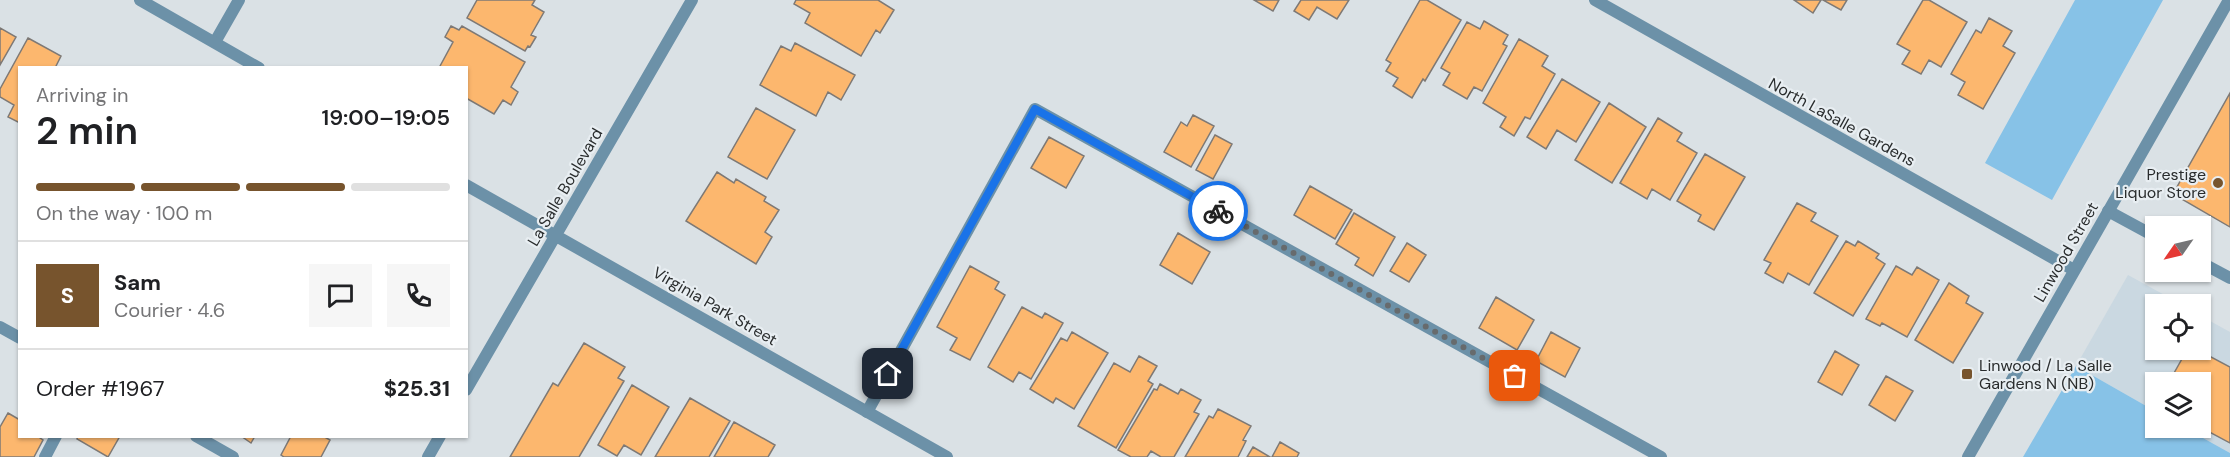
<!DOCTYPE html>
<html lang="en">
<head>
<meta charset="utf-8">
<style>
	body { margin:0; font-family:"DM Sans",sans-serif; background:#f6f6f6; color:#202124; height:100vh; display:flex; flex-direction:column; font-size:22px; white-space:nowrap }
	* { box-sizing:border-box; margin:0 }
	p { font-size:20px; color:#757577 }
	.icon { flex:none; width:33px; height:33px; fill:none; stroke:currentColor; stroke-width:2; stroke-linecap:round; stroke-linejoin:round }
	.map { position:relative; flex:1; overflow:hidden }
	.drawer { position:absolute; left:18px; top:66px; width:450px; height:372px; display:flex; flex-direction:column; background:#fff; border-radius:0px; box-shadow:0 2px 4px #0004 }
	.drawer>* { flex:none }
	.needle { width:39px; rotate:236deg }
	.tools { position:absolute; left:2145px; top:216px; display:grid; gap:12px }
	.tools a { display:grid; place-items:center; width:66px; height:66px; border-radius:0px; background:#fff; box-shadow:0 2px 4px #0004; font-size:30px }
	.pin { position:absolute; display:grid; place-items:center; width:51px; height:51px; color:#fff; margin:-26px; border-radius:12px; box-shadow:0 3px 9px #0006 }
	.courier { position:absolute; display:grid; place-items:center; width:60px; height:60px; margin:-30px; border:4px solid #1a73e8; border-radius:50%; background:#fff; color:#222; box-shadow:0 2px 8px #0007 }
	.head em { font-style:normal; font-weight:600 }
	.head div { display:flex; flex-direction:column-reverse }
	.head { display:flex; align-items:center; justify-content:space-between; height:102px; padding:0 18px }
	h1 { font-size:39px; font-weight:600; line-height:45px }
	.bar { display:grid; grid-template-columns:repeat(4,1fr); gap:9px 6px; align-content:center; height:72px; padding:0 18px }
	.bar i { height:8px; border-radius:4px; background:#e0e0e0 }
	.bar .active { background:#77542d }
	.bar p { grid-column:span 4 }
	.line { display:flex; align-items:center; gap:15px; padding:0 18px; border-top:2px solid #e0e0e0 }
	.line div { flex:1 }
	.round { display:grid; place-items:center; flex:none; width:63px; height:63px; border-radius:0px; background:#f6f6f6 }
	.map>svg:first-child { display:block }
</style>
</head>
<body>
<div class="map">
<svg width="2230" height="457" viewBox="0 0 2230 457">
	<rect width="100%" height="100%" fill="#dae1e5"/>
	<path fill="#cad8e1" d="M2128,275L2181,304H2156V350H2200L2201,316L2230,332V453L2185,428H2200V382H2156L2155,411L2076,366Z"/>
	<path fill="#87c2e7" d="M2075,0H2163L2052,200L1985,163Z
		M2076,366L2155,411L2156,428H2185L2230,453V457H2023Z"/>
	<path fill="#fcb76e" stroke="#7e7975" stroke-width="1.5" d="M477,0H535L532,5L544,12L531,35L536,37L530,47L528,46L525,51L467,18Z
		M796,0H878L894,10L880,33L876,30L861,56L805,23L810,13L794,4Z
		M1254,0H1279L1273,11Z
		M1301,0H1349L1337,19L1317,7L1309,20L1294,11Z
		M1420,0H1427L1461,20L1425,81L1423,79L1412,98L1393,86L1398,78L1386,71L1391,63L1386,60Z
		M1794,0H1821L1813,13Z
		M1823,0H1847L1841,10Z
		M1923,0H1929L1967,22L1941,67L1929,60L1921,74L1902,64L1910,51L1897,44Z
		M1989,18L2012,31L2003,46L2015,53L1983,109L1958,95L1965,82L1951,74L1976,30L1981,33Z
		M1484,21L1508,35L1503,44L1507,46L1482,91L1474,87L1467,99L1443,85L1450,73L1441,68L1467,22L1480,29Z
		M451,26L459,30L462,26L525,62L511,87L518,92L511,105L503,100L494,114L466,98V68H439L453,42L445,37Z
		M0,28L16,37L0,65Z
		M28,38L61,56L55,68H20V123L8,117L14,105L0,97V89Z
		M1519,39L1548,56L1542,66L1555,74L1530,119L1525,117L1514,136L1500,127L1506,117L1483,103Z
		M795,43L855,75L841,100L828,92L816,116L760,85L781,46L791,51Z
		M1562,79L1600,102L1576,142L1557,130L1546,149L1527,137Z
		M2230,93V227L2173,194Z
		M1609,103L1646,127L1612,183L1575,160Z
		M756,108L795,130L767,179L728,157Z
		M1193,115L1214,126L1191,167L1164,152L1181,122L1187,126Z
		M1658,118L1682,133L1677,141L1697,153L1670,200L1652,189L1647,199L1620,183Z
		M1215,135L1232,144L1213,179L1196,170Z
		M1049,137L1084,156L1066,188L1031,168Z
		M1705,154L1745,177L1714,230L1698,221L1701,215L1677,201Z
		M717,172L734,183L736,179L766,197L764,201L779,210L765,232L772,237L756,264L686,221Z
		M1310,186L1352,210L1335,239L1294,215Z
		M1797,203L1816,213L1811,221L1838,236L1809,285L1788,273L1783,283L1765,273L1771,263L1764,260Z
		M1354,213L1395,237L1373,276L1355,265L1359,258L1336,244Z
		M1178,233L1210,252L1192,284L1160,265Z
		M1846,241L1855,246L1858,241L1879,254L1876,258L1885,264L1853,316L1814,293Z
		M1407,243L1426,255L1409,282L1390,271Z
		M970,266L999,282L995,289L1005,295L970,360L950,350L957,338L937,327Z
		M1896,266L1912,275L1917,267L1939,280L1907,337L1882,323L1880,326L1866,319Z
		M1949,283L1969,296L1966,303L1983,313L1953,363L1915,340Z
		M1496,297L1534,320L1517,350L1479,328Z
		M1022,307L1042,318L1045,313L1063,323L1031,379L1019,372L1013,382L988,367Z
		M1072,332L1108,353L1074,409L1056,398L1053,403L1030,389L1061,338L1067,341Z
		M1551,332L1580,348L1565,377L1536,361Z
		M584,343L625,367L618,378L624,381L579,457H510L553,383L558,386Z
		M2187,350H2198L2230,367V443L2200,427V382H2169Z
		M1835,351L1859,365L1842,395L1818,382Z
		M1139,356L1157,366L1148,381L1153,384L1116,448L1078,426L1114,363L1130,372Z
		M1886,376L1913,391L1895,421L1869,405Z
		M1160,384L1178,394L1181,389L1201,400L1194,412L1199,414L1174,457H1161L1151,451L1147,457H1131L1118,450L1154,389L1157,390Z
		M632,385L669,407L641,455L624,445L617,456L598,445Z
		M690,398L730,421L709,457H655Z
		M1218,409L1251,426L1243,440L1246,441L1238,457H1185L1209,416L1213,418Z
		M8,413L20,420V436H37L43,440L34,457H0V427Z
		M734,422L775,445L768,457H714Z
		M78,436H120L108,457L77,439Z
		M241,436H255L251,443Z
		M291,436H323L330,440L321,457H284L281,455Z
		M1280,442L1299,453L1297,457H1272Z
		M1253,447L1270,457H1247Z"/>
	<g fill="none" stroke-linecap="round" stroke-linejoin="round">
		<path stroke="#6c91a8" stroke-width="12" d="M215,42L239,0
			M0,327L20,338
			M867,412L1035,109L1661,457
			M196,436L233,457
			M45,457L56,436"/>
		<path stroke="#6c91a8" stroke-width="12" d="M140,0L259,68
			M1595,0L2074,270
			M466,185L947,457
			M2108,211L2156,237
			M2200,262L2230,278
			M466,390L692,0
			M428,457L440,436"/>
		<path stroke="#6c91a8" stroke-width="12" d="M1968,457L2229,0"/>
	</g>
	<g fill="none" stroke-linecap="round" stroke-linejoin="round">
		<path stroke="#676b6d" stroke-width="6" stroke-dasharray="0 10.8" d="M1218,211L1515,376"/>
		<path stroke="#1a73e8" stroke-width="8" d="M888,374L1035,109L1218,211"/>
	</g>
	<g fill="#77542d" stroke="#e8eef2" stroke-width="2">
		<circle cx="2218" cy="183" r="6"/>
		<rect x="1961" y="368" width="12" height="12" rx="3"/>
	</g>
	<g text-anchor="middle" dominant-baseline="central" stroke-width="4.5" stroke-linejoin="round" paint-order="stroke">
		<g font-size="16" fill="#292c2d" stroke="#e8eef2">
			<text transform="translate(1842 122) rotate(29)">North LaSalle Gardens</text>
			<text transform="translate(565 187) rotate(-60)">La Salle Boulevard</text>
			<text transform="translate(2066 252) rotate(-60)">Linwood Street</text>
			<text transform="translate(715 306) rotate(30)">Virginia Park Street</text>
		</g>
		<g font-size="16" fill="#292c2d" stroke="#e8eef2" text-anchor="end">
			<text x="2206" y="174">Prestige<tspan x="2206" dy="18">Liquor Store</tspan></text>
			<text x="1979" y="365" text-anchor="start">Linwood / La Salle<tspan x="1979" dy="18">Gardens N (NB)</tspan></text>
		</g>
	</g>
</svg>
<div class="tools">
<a><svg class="needle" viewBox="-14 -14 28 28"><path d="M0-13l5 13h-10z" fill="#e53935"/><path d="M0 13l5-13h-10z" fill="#757577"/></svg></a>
<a><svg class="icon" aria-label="locate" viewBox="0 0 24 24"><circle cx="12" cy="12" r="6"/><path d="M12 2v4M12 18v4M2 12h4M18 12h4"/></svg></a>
<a><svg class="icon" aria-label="layers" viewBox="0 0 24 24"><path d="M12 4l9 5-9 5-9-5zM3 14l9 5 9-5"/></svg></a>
</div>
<div class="pin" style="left:1515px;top:376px;background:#ea580c"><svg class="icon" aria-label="bag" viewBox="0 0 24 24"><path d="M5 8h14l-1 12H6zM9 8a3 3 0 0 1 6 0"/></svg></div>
<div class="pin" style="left:888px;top:374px;background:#1f2937"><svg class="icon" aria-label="home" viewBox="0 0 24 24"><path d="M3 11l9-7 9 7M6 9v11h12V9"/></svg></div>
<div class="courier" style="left:1218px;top:211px"><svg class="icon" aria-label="bike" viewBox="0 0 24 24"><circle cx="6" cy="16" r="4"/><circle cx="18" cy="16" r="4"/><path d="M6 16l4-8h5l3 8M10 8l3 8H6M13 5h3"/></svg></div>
<section class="drawer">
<div class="head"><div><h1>2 min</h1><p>Arriving in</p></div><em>19:00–19:05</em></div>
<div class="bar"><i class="active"></i><i class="active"></i><i class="active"></i><i></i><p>On the way · 100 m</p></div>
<div class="line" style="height:108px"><b class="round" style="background:#77542d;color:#fff">S</b><div><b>Sam</b><p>Courier · 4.6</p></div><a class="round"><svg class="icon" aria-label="chat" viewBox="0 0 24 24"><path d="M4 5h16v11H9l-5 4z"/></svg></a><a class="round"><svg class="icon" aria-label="phone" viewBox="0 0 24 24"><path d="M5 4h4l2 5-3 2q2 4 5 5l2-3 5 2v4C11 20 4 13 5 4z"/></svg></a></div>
<div class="line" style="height:78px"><div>Order #1967</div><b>$25.31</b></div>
</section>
</div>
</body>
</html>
